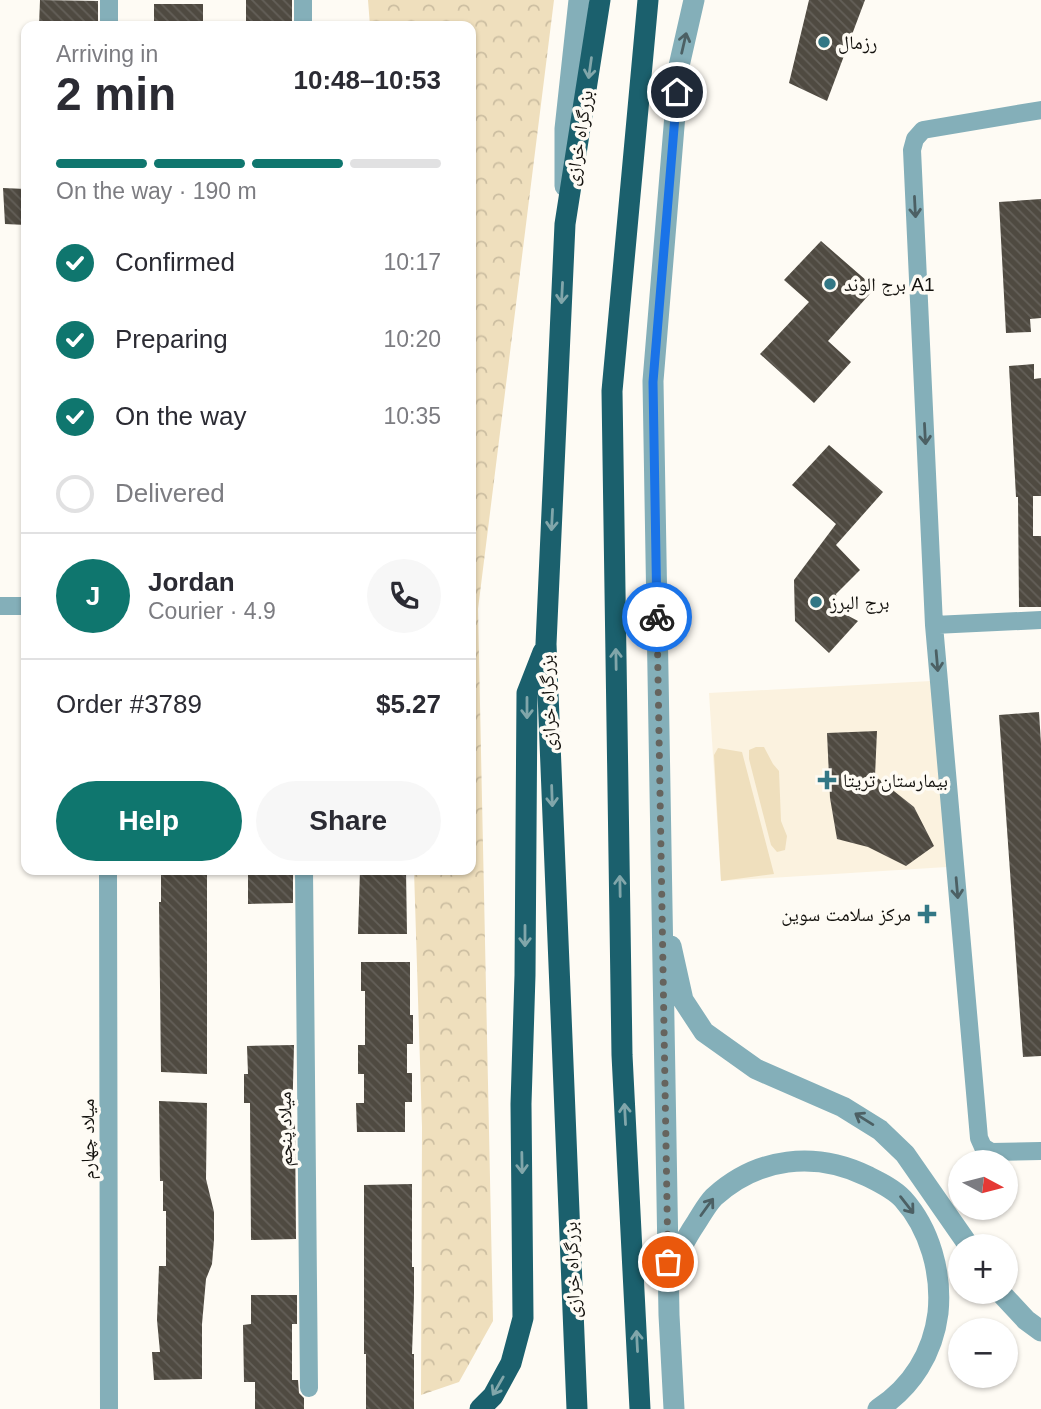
<!DOCTYPE html>
<html lang="en">
<head>
<meta charset="utf-8">
<style>
	body { margin:0; font-family:Arial,"Noto Naskh Arabic",sans-serif; background:#f7f7f7; color:#2b2b33; height:100vh; display:flex; flex-direction:column; font-size:26px; white-space:nowrap }
	* { box-sizing:border-box; margin:0 }
	p { font-size:23px; color:#7c7c81 }
	.icon { flex:none; width:38px; height:38px; fill:none; stroke:currentColor; stroke-width:2; stroke-linecap:round; stroke-linejoin:round }
	.map { position:relative; flex:1; overflow:hidden }
	.drawer { position:absolute; left:21px; top:21px; width:455px; height:854px; display:flex; flex-direction:column; background:#fff; border-radius:14px; box-shadow:0 2px 5px #0004 }
	.drawer>* { flex:none }
	.needle { width:46px; rotate:97deg }
	.fabs { position:absolute; left:948px; top:1150px; display:grid; gap:14px }
	.fabs a { display:grid; place-items:center; width:70px; height:70px; border-radius:50%; background:#fff; box-shadow:0 2px 5px #0004; font-size:35px }
	.pin { position:absolute; display:grid; place-items:center; width:60px; height:60px; color:#fff; margin:-30px; border:4px solid #fff; border-radius:50%; box-shadow:0 2px 7px #0007 }
	.courier { position:absolute; display:grid; place-items:center; width:70px; height:70px; margin:-35px; border:5px solid #1a73e8; border-radius:50%; background:#fff; color:#222; box-shadow:0 2px 9px #0007 }
	.headline em { font-style:normal; font-weight:700 }
	.headline div { display:flex; flex-direction:column-reverse }
	.headline { display:flex; align-items:center; justify-content:space-between; height:119px; padding:0 35px }
	h1 { font-size:46px; font-weight:700; line-height:52px }
	.bar { display:grid; grid-template-columns:repeat(4,1fr); gap:10px 7px; align-content:center; height:84px; padding:0 35px }
	.bar i { height:9px; border-radius:5px; background:#e1e1e2 }
	.bar .on { background:#0f766e }
	.bar p { grid-column:span 4 }
	.line { display:flex; align-items:center; gap:18px; padding:0 35px; border-top:2px solid #e1e1e2 }
	.line div { flex:1 }
	.round { display:grid; place-items:center; flex:none; width:74px; height:74px; border-radius:37px; background:#f7f7f7 }
	ol { padding:0 35px; list-style:none }
	li { display:flex; align-items:center; gap:21px; height:77px }
	li p { margin-inline-start:auto }
	li .icon { padding:7px; border-radius:50%; background:#0f766e; color:#fff; stroke-width:4 }
	li:last-child { color:#7c7c81 }
	li i { width:38px; height:38px; border:4px solid #e1e1e2; border-radius:50% }
	.primary-button { display:flex; gap:14px; margin-top:auto; padding:14px 35px }
	.primary-button a { flex:1; height:80px; border-radius:42px; background:#0f766e; color:#fff; font-size:28px; font-weight:700; line-height:80px; text-align:center }
	.primary-button a+a { background:#f7f7f7; color:#2b2b33 }
	.map>svg:first-child { display:block }
</style>
</head>
<body>
<div class="map">
<svg width="1041" height="1409" viewBox="0 0 1041 1409">
	<defs>
		<pattern id="park-crowns" width="20" height="18" patternUnits="userSpaceOnUse" patternTransform="scale(1.75)"><rect width="20" height="18" fill="#efdfbd"/><path d="M2 6a3 3 0 1 1 6 0M12 15a3 3 0 1 1 6 0" fill="none" stroke="#ccbea1"/></pattern>
		<pattern id="building-back-hatch" width="6" height="6" patternUnits="userSpaceOnUse" patternTransform="scale(1.75)"><rect width="6" height="6" fill="#4f4a41"/><path d="M-1 5l2 2M0 0l6 6M5-1l2 2" fill="none" stroke="#646059"/></pattern>
	</defs>
	<rect width="100%" height="100%" fill="#fefbf4"/>
	<path fill="#fbf2df" d="M931,681L947,867L721,881L709,693Z"/>
	<path fill="#efdfbd" d="M756,747H764L773,764L779,771L781,821L787,836L785,850L777,852L771,845L749,759V750Z
		M718,748L742,752L774,874L721,881L714,755Z"/>
	<path fill="url(#park-crowns)" d="M368,0H554L478,609L493,1321L459,1382L421,1395L422,1127L414,870H471V26H370Z"/>
	<path fill="url(#building-back-hatch)" d="M40,0L98,1V26H39Z
		M246,0H292V26H246Z
		M809,0H865L827,101L789,83Z
		M154,4H203V26H154Z
		M3,188L26,189V225L5,224Z
		M1041,199V318L1030,319L1031,332L1006,333L999,202Z
		M821,241L875,288L828,341L851,362L814,403L760,354L809,302L784,280Z
		M1034,364V379L1041,378V496H1033V536H1041V607H1019L1018,497H1016L1009,366Z
		M829,445L883,492L836,545L860,570L836,594L839,611L858,621L829,653L795,621L794,580L836,524L792,485Z
		M1039,712L1041,744V1056L1023,1057L999,715Z
		M877,731L875,776L914,807L934,846L906,866L868,847L837,839L830,798L827,733Z
		M161,870H207V1074L161,1072L159,902H161Z
		M360,870H406L407,934H358Z
		M293,874V903L248,904V875Z
		M361,962H410V1015H413V1044H407V1073H412V1102H405V1132H357L356,1103H364V1074H358V1045H365V991H361Z
		M294,1045L292,1124H295L296,1239L251,1240L250,1103H244V1074H248L247,1046Z
		M159,1101L207,1103L206,1179L214,1212V1240L212,1264L206,1279L202,1324V1379L154,1380L152,1352H160L157,1320L159,1266H166V1211H163V1181H160Z
		M412,1184V1267H414V1296L412,1354H414V1409H366V1354H364V1185Z
		M251,1295H297V1324H292V1380H298L299,1393L304,1398V1409H255V1382H244L243,1325L251,1324Z"/>
	<g fill="none" stroke-linecap="round" stroke-linejoin="round">
		<path stroke="#84afb9" stroke-width="18" d="M109,26V0
			M303,26V0
			M1041,110L923,130L915,139L912,150L934,625L979,1138L983,1147L991,1152L1041,1151
			M0,606H26
			M934,625L1041,620
			M108,870L109,1409
			M304,870L309,1388"/>
		<path stroke="#84afb9" stroke-width="21" d="M565,186V129L579,0
			M671,946L683,1000L704,1032L756,1069L843,1107L880,1130L905,1154L969,1246
			M673,1271C677,1253 686,1238 696,1223C702,1214 707,1204 714,1197C758,1157 815,1151 867,1176C879,1182 894,1189 903,1199C930,1229 942,1273 938,1313C933,1353 912,1387 878,1409
			M1000,1292L1026,1320L1041,1331
			M674,1409L669,1315L653,381L679,66L694,0"/>
		<path stroke="#1b606d" stroke-width="21" d="M480,1409L493,1396L511,1363L523,1318L521,1104L525,975L527,693L543,652
			M577,1409L546,644L565,224L600,0
			M640,1409L622,1055L612,391L648,0"/>
	</g>
	<defs><path id="oneway-shaft" d="M-6 0H5M1.5-3L5.5 0L1.5 3" fill="none" stroke-width="1.6" stroke-linecap="round" stroke-linejoin="round" transform="scale(1.75)"/></defs>
	<g stroke="#4c6064">
		<use href="#oneway-shaft" transform="translate(684 43) rotate(-77)"/>
		<use href="#oneway-shaft" transform="translate(915 207) rotate(87)"/>
		<use href="#oneway-shaft" transform="translate(925 434) rotate(87)"/>
		<use href="#oneway-shaft" transform="translate(937 661) rotate(85)"/>
		<use href="#oneway-shaft" transform="translate(957 888) rotate(85)"/>
		<use href="#oneway-shaft" transform="translate(864 1119) rotate(-148)"/>
		<use href="#oneway-shaft" transform="translate(907 1205) rotate(52)"/>
		<use href="#oneway-shaft" transform="translate(707 1207) rotate(-54)"/>
	</g>
	<g stroke="#81a6aa">
		<use href="#oneway-shaft" transform="translate(590 68) rotate(98)"/>
		<use href="#oneway-shaft" transform="translate(562 293) rotate(93)"/>
		<use href="#oneway-shaft" transform="translate(552 520) rotate(93)"/>
		<use href="#oneway-shaft" transform="translate(616 659) rotate(-91)"/>
		<use href="#oneway-shaft" transform="translate(527 708) rotate(90)"/>
		<use href="#oneway-shaft" transform="translate(552 796) rotate(88)"/>
		<use href="#oneway-shaft" transform="translate(620 886) rotate(-91)"/>
		<use href="#oneway-shaft" transform="translate(525 936) rotate(90)"/>
		<use href="#oneway-shaft" transform="translate(625 1114) rotate(-93)"/>
		<use href="#oneway-shaft" transform="translate(522 1163) rotate(89)"/>
		<use href="#oneway-shaft" transform="translate(637 1341) rotate(-93)"/>
		<use href="#oneway-shaft" transform="translate(498 1386) rotate(120)"/>
	</g>
	<g fill="none" stroke-linecap="round" stroke-linejoin="round">
		<path stroke="#66645e" stroke-width="7" stroke-dasharray="0 12.6" d="M657,617L668,1262"/>
		<path stroke="#1a73e8" stroke-width="9" d="M657,617L653,382L677,92"/>
	</g>
	<g fill="#327785" stroke="#fefbf4" stroke-width="2.5">
		<circle cx="824" cy="42" r="7"/>
		<circle cx="830" cy="284" r="7"/>
		<circle cx="816" cy="602" r="7"/>
		<path d="M823.5 769.5h7v7h7v7h-7v7h-7v-7h-7v-7h7z"/>
		<path d="M923.5 903.5h7v7h7v7h-7v7h-7v-7h-7v-7h7z"/>
	</g>
	<g text-anchor="middle" dominant-baseline="central" stroke-width="7" stroke-linejoin="round" paint-order="stroke">
		<g font-size="19" fill="#14120e" stroke="#fefbf4" text-anchor="start">
			<text x="838" y="42">رزمال</text>
			<text x="844" y="284">برج الوند A1</text>
			<text x="830" y="602">برج البرز</text>
			<text x="843" y="780">بیمارستان تریتا</text>
			<text x="911" y="914" text-anchor="end">مرکز سلامت سوین</text>
		</g>
		<g font-size="19" fill="#14120e" stroke="#fefbf4">
			<text transform="translate(579 138) rotate(-81)">بزرگراه خرازی</text>
			<text transform="translate(548 703) rotate(-92)">بزرگراه خرازی</text>
			<text transform="translate(285 1129) rotate(-91)">میلاد پنجم</text>
			<text transform="translate(87 1139) rotate(-90)">میلاد چهارم</text>
			<text transform="translate(572 1270) rotate(-92)">بزرگراه خرازی</text>
		</g>
	</g>
</svg>
<div class="fabs">
<a><svg class="needle" viewBox="-14 -14 28 28"><path d="M0-13l5 13h-10z" fill="#e53935"/><path d="M0 13l5-13h-10z" fill="#7c7c81"/></svg></a>
<a>+</a>
<a>−</a>
</div>
<div class="pin" style="left:668px;top:1262px;background:#ea580c"><svg class="icon" aria-label="bag" viewBox="0 0 24 24"><path d="M5 8h14l-1 12H6zM9 8a3 3 0 0 1 6 0"/></svg></div>
<div class="pin" style="left:677px;top:92px;background:#1f2937"><svg class="icon" aria-label="home" viewBox="0 0 24 24"><path d="M3 11l9-7 9 7M6 9v11h12V9"/></svg></div>
<div class="courier" style="left:657px;top:617px"><svg class="icon" aria-label="bike" viewBox="0 0 24 24"><circle cx="6" cy="16" r="4"/><circle cx="18" cy="16" r="4"/><path d="M6 16l4-8h5l3 8M10 8l3 8H6M13 5h3"/></svg></div>
<section class="drawer">
<div class="headline"><div><h1>2 min</h1><p>Arriving in</p></div><em>10:48–10:53</em></div>
<div class="bar"><i class="on"></i><i class="on"></i><i class="on"></i><i></i><p>On the way · 190 m</p></div>
<ol>
<li><svg class="icon" aria-label="check" viewBox="0 0 24 24"><path d="M5 12l5 5 9-10"/></svg>Confirmed<p>10:17</p></li>
<li><svg class="icon" aria-label="check" viewBox="0 0 24 24"><path d="M5 12l5 5 9-10"/></svg>Preparing<p>10:20</p></li>
<li><svg class="icon" aria-label="check" viewBox="0 0 24 24"><path d="M5 12l5 5 9-10"/></svg>On the way<p>10:35</p></li>
<li><i></i>Delivered</li>
</ol>
<div class="line" style="height:126px"><b class="round" style="background:#0f766e;color:#fff">J</b><div><b>Jordan</b><p>Courier · 4.9</p></div><a class="round"><svg class="icon" aria-label="phone" viewBox="0 0 24 24"><path d="M5 4h4l2 5-3 2q2 4 5 5l2-3 5 2v4C11 20 4 13 5 4z"/></svg></a></div>
<div class="line" style="height:91px"><div>Order #3789</div><b>$5.27</b></div>
<div class="primary-button"><a>Help</a><a>Share</a></div>
</section>
</div>
</body>
</html>
